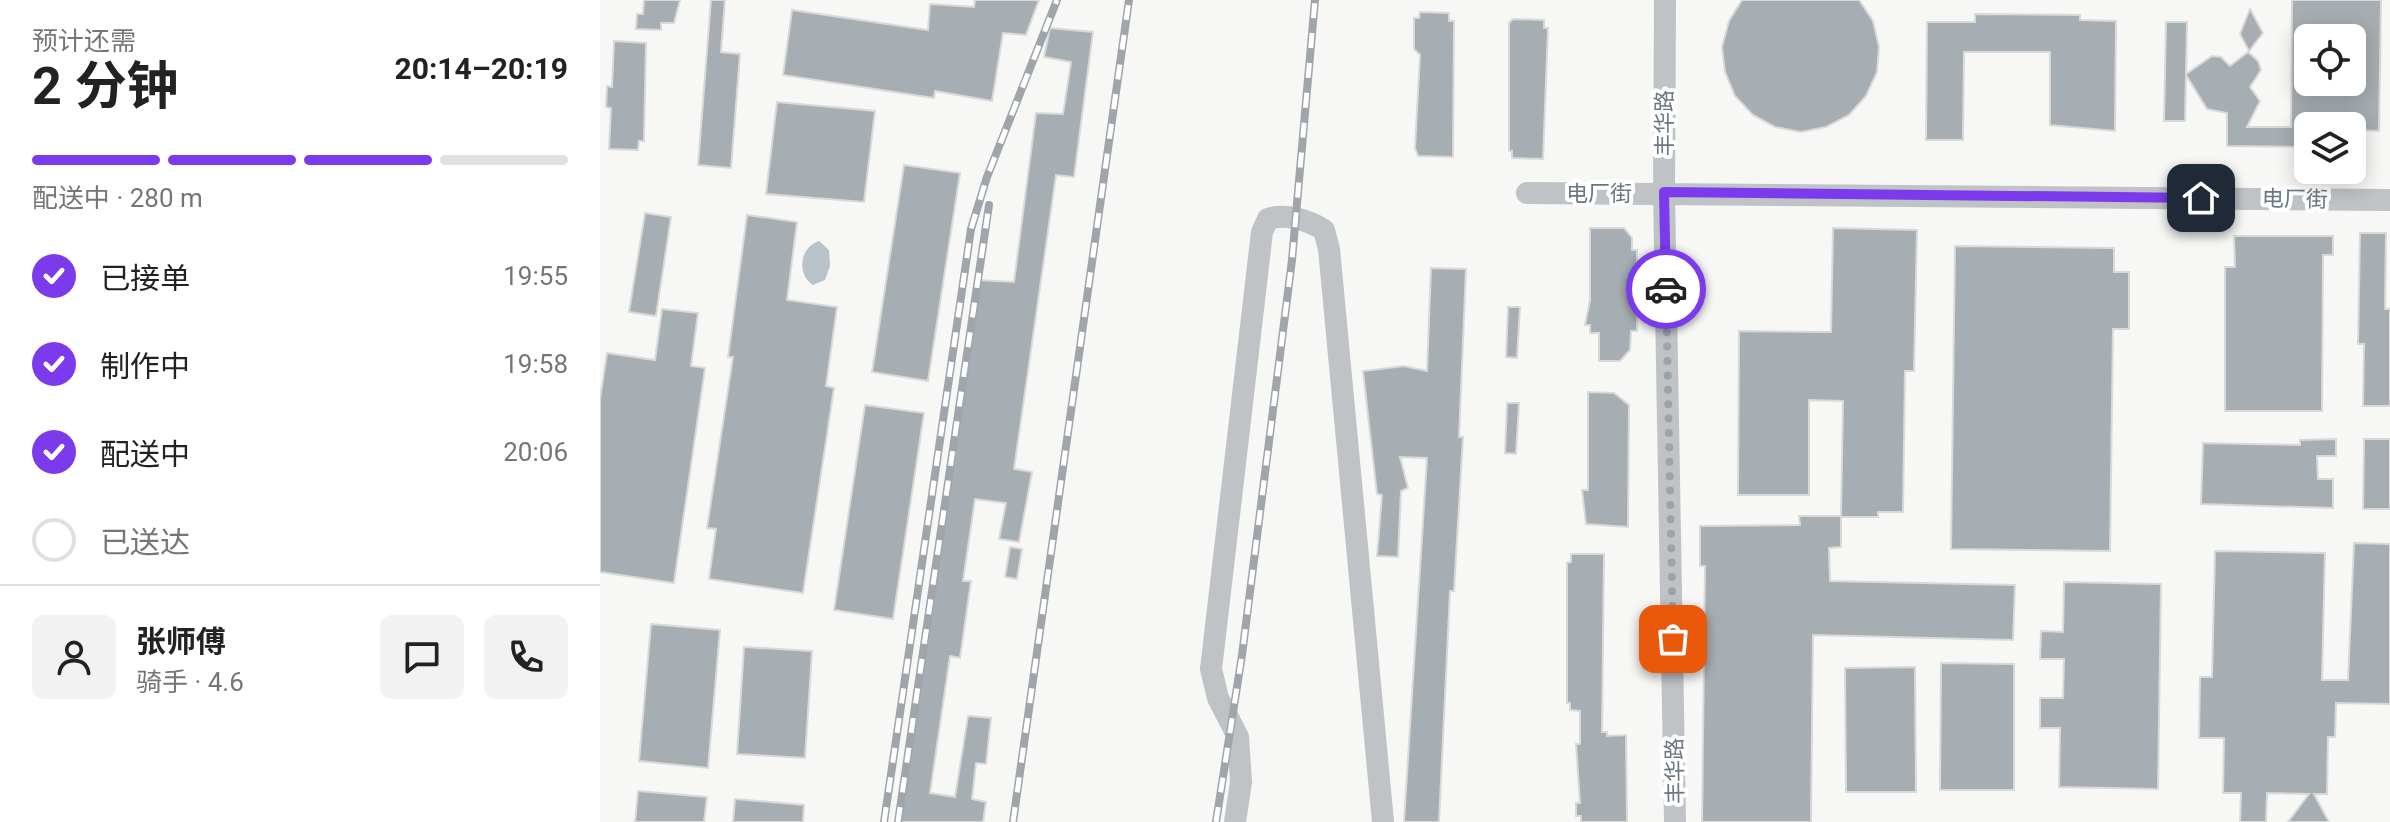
<!DOCTYPE html>
<html lang="zh">
<head>
<meta charset="utf-8">
<style>
	body { margin:0; font-family:Roboto,"Noto Sans SC",sans-serif; background:#f2f2f2; color:#222; height:100vh; display:flex; flex-direction:column; font-size:30px; white-space:nowrap }
	* { box-sizing:border-box; margin:0 }
	p { font-size:26px; color:#767676 }
	.icon { flex:none; width:44px; height:44px; fill:none; stroke:currentColor; stroke-width:2; stroke-linecap:round; stroke-linejoin:round }
	.map { position:relative; flex:1; overflow:hidden }
	.side { display:flex; flex-direction:column; background:#fff; width:600px }
	.side>* { flex:none }
	.buttons { position:absolute; left:1694px; top:24px; display:grid; gap:16px }
	.buttons a { display:grid; place-items:center; width:72px; height:72px; border-radius:12px; background:#fff; box-shadow:0 4px 20px #0003; font-size:40px }
	.pin { position:absolute; display:grid; place-items:center; width:68px; height:68px; color:#fff; margin:-34px; border-radius:16px; box-shadow:0 4px 12px #0006 }
	.courier { position:absolute; display:grid; place-items:center; width:80px; height:80px; margin:-40px; border:6px solid #7c3aed; border-radius:50%; background:#fff; color:#222; box-shadow:0 2px 10px #0007 }
	.head em { font-style:normal; font-weight:700 }
	.head div { display:flex; flex-direction:column-reverse }
	.head { display:flex; align-items:center; justify-content:space-between; height:136px; padding:0 32px }
	h1 { font-size:52px; font-weight:700; line-height:60px }
	.bar { display:grid; grid-template-columns:repeat(4,1fr); gap:12px 8px; align-content:center; height:96px; padding:0 32px }
	.bar i { height:10px; border-radius:6px; background:#e0e0e0 }
	.bar .on { background:#7c3aed }
	.bar p { grid-column:span 4 }
	.line { display:flex; align-items:center; gap:20px; padding:0 32px; border-top:2px solid #e0e0e0 }
	.line div { flex:1 }
	.round { display:grid; place-items:center; flex:none; width:84px; height:84px; border-radius:12px; background:#f2f2f2 }
	ol { padding:0 32px; list-style:none }
	li { display:flex; align-items:center; gap:24px; height:88px }
	li p { margin-inline-start:auto }
	li .icon { padding:8px; border-radius:50%; background:#7c3aed; color:#fff; stroke-width:4 }
	li:last-child { color:#767676 }
	li i { width:44px; height:44px; border:4px solid #e0e0e0; border-radius:50% }
	main { display:flex; flex:1; min-height:0 }
	.map>svg:first-child { display:block }
</style>
</head>
<body>
<main>
<section class="side">
<div class="head"><div><h1>2 分钟</h1><p>预计还需</p></div><em>20:14–20:19</em></div>
<div class="bar"><i class="on"></i><i class="on"></i><i class="on"></i><i></i><p>配送中 · 280 m</p></div>
<ol>
<li><svg class="icon" aria-label="check" viewBox="0 0 24 24"><path d="M5 12l5 5 9-10"/></svg>已接单<p>19:55</p></li>
<li><svg class="icon" aria-label="check" viewBox="0 0 24 24"><path d="M5 12l5 5 9-10"/></svg>制作中<p>19:58</p></li>
<li><svg class="icon" aria-label="check" viewBox="0 0 24 24"><path d="M5 12l5 5 9-10"/></svg>配送中<p>20:06</p></li>
<li><i></i>已送达</li>
</ol>
<div class="line" style="height:144px"><a class="round"><svg class="icon" aria-label="person" viewBox="0 0 24 24"><circle cx="12" cy="8" r="4"/><path d="M4 21q1-7 8-7t8 7"/></svg></a><div><b>张师傅</b><p>骑手 · 4.6</p></div><a class="round"><svg class="icon" aria-label="chat" viewBox="0 0 24 24"><path d="M4 5h16v11H9l-5 4z"/></svg></a><a class="round"><svg class="icon" aria-label="phone" viewBox="0 0 24 24"><path d="M5 4h4l2 5-3 2q2 4 5 5l2-3 5 2v4C11 20 4 13 5 4z"/></svg></a></div>
</section>
<div class="map">
<svg width="1790" height="822" viewBox="0 0 1790 822">
	<rect width="100%" height="100%" fill="#f7f7f5"/>
	<path fill="#b9c2c6" d="M219,241L229,250L230,266L225,280L213,285C196,274 200,247 219,241Z"/>
	<path fill="#a7aeb3" stroke="#d9d9d7" stroke-width="2" fill-rule="evenodd" d="M44,0H80L74,23H61V30L36,29L37,14H43Z
		M111,0H125L121,52L140,54L131,168L98,165Z
		M375,0H439L426,35L403,33L392,101L335,91L334,98L183,75L192,10L328,30L330,4L374,7Z
		M1142,0H1259L1273,21L1279,47L1277,72L1266,96L1249,115L1226,127L1201,132L1175,127L1153,115L1135,96L1125,72L1122,47L1129,21Z
		M1692,0H1781L1779,131L1752,130V126H1708V147L1627,146V113L1607,109L1586,75L1585,121H1564L1566,22H1587L1586,74L1612,56L1621,57L1630,66L1648,52L1658,61L1661,70L1650,87L1660,101L1647,127H1691ZM1708,38H1752V82H1708Z
		M1650,9L1663,33L1649,51L1640,34Z
		M820,12L849,13V21H854L853,157L818,156L815,148L820,55L814,49V18H819Z
		M1375,14L1480,15V20L1516,21L1515,131L1450,125V52H1364L1363,140H1326L1327,22H1375Z
		M913,19L944,20V28H948L943,159L912,158V151H909V23Z
		M450,28L493,32L474,177L456,175L414,469L432,472L419,542L399,539L406,503L375,499L363,581H371L360,658L350,656L330,793L355,797L368,716L391,718L386,764L376,763L372,799L386,802L383,822H299L378,280L414,282L436,113L463,114L471,62L444,57Z
		M14,41L46,43L44,141H39L38,150L9,149L11,108L6,107L7,86L12,87Z
		M177,102L275,111L264,202L166,194Z
		M304,165L360,173L328,381L272,372Z
		M45,213L71,217L56,316L29,312Z
		M147,215L197,222L187,300L237,307L226,386L234,388L203,593L109,579L116,529L107,528L133,357H128Z
		M990,228H1024L1032,238V250H1037V331H1031L1030,350L1020,361H999V333H990V325H985L990,300Z
		M1233,228L1317,230L1314,371H1305L1303,512H1278V517H1241V547L1229,548L1230,581L1415,585L1413,640L1213,635L1211,822H1102L1105,566H1100V526L1200,525L1199,516H1241L1243,401L1209,400V495H1138L1139,331L1231,332Z
		M1760,233H1786L1785,309H1790V406H1763L1764,344H1758Z
		M1634,236H1733V255H1723L1722,411H1625V267H1635Z
		M1355,246L1514,248V272H1529V329H1513L1510,551L1351,549Z
		M831,268L866,269L859,437H863L854,591H850L839,822H804L827,458L800,457L808,488L801,491L798,557L777,556L782,495L777,494L763,371L804,366L827,371Z
		M908,307H920L917,358L906,357Z
		M62,309L98,313L91,366L105,368L74,583L0,572V399L7,353L55,360Z
		M988,392L1014,393L1029,405L1028,527L986,524L982,490H988Z
		M907,403H919L916,454L905,453Z
		M265,405L324,413L293,619L234,610Z
		M1736,439V456H1717L1718,479H1733V508L1601,504L1603,443L1700,445V440Z
		M1764,439H1790V509H1763Z
		M1754,543L1790,544V704L1736,703L1735,737H1728L1727,794H1714L1729,822H1688L1709,794L1667,793L1666,822H1640L1641,793H1623L1624,738H1599L1600,677H1612L1615,551L1725,553L1722,680H1748Z
		M410,547L422,549L417,579L405,577Z
		M971,554H1004L1002,732H1007V736L1026,735L1027,822H981V816H976V803H980L976,744H980V711L970,710V703H967V563L971,562Z
		M1464,582L1561,584L1558,789L1459,787L1460,728H1440V698H1463L1464,659H1440L1441,631L1463,632Z
		M51,624L120,630L108,768L39,761Z
		M144,647L212,651L205,758L137,754Z
		M1341,663L1414,664V790H1340Z
		M1315,667L1316,792H1246L1245,668Z
		M38,791L107,797L104,822H35Z
		M135,799L204,805L203,822H133Z"/>
	<g fill="none" stroke-linecap="round" stroke-linejoin="round">
		<path stroke="#bfc3c6" stroke-width="22" d="M1065,0L1064,192L1075,822
			M927,193L1790,200
			M635,822L641,782L638,737L618,698L611,669L662,232L668,219C686,213 708,220 724,230L729,249L783,822"/>
		<g stroke="#9fa5aa" stroke-width="8">
			<path id="rail" d="M284,822L371,229L387,177L457,0
				M298,822L389,205
				M413,822L529,0
				M616,822L642,655L692,260L715,0"/>
		</g>
		<use href="#rail" stroke="#fff" stroke-width="5" stroke-dasharray="15" stroke-linecap="butt"/>
	</g>
	<g fill="none" stroke-linecap="round" stroke-linejoin="round">
		<path stroke="#9ba4aa" stroke-width="8" stroke-dasharray="0 14.4" d="M1066,289L1073,639"/>
		<path stroke="#7c3aed" stroke-width="10" d="M1066,289L1064,192L1601,198"/>
	</g>
	<g text-anchor="middle" dominant-baseline="central" stroke-width="8" stroke-linejoin="round" paint-order="stroke">
		<g font-size="22" fill="#6a7782" stroke="#fff">
			<text transform="translate(1064 123) rotate(-90)">丰华路</text>
			<text x="999" y="193">电厂街</text>
			<text transform="translate(1695 199) rotate(1)">电厂街</text>
			<text transform="translate(1075 771) rotate(-91)">丰华路</text>
		</g>
	</g>
</svg>
<div class="buttons">
<a><svg class="icon" aria-label="locate" viewBox="0 0 24 24"><circle cx="12" cy="12" r="6"/><path d="M12 2v4M12 18v4M2 12h4M18 12h4"/></svg></a>
<a><svg class="icon" aria-label="layers" viewBox="0 0 24 24"><path d="M12 4l9 5-9 5-9-5zM3 14l9 5 9-5"/></svg></a>
</div>
<div class="pin" style="left:1073px;top:639px;background:#ea580c"><svg class="icon" aria-label="bag" viewBox="0 0 24 24"><path d="M5 8h14l-1 12H6zM9 8a3 3 0 0 1 6 0"/></svg></div>
<div class="pin" style="left:1601px;top:198px;background:#1f2937"><svg class="icon" aria-label="home" viewBox="0 0 24 24"><path d="M3 11l9-7 9 7M6 9v11h12V9"/></svg></div>
<div class="courier" style="left:1066px;top:289px"><svg class="icon" aria-label="car" viewBox="0 0 24 24"><path d="M5 17H2v-5l4-1 3-4h7l3 4 3 1v5h-3M9 17h6M6 11h13"/><circle cx="7" cy="17" r="2"/><circle cx="17" cy="17" r="2"/></svg></div>
</div>
</main>
</body>
</html>
